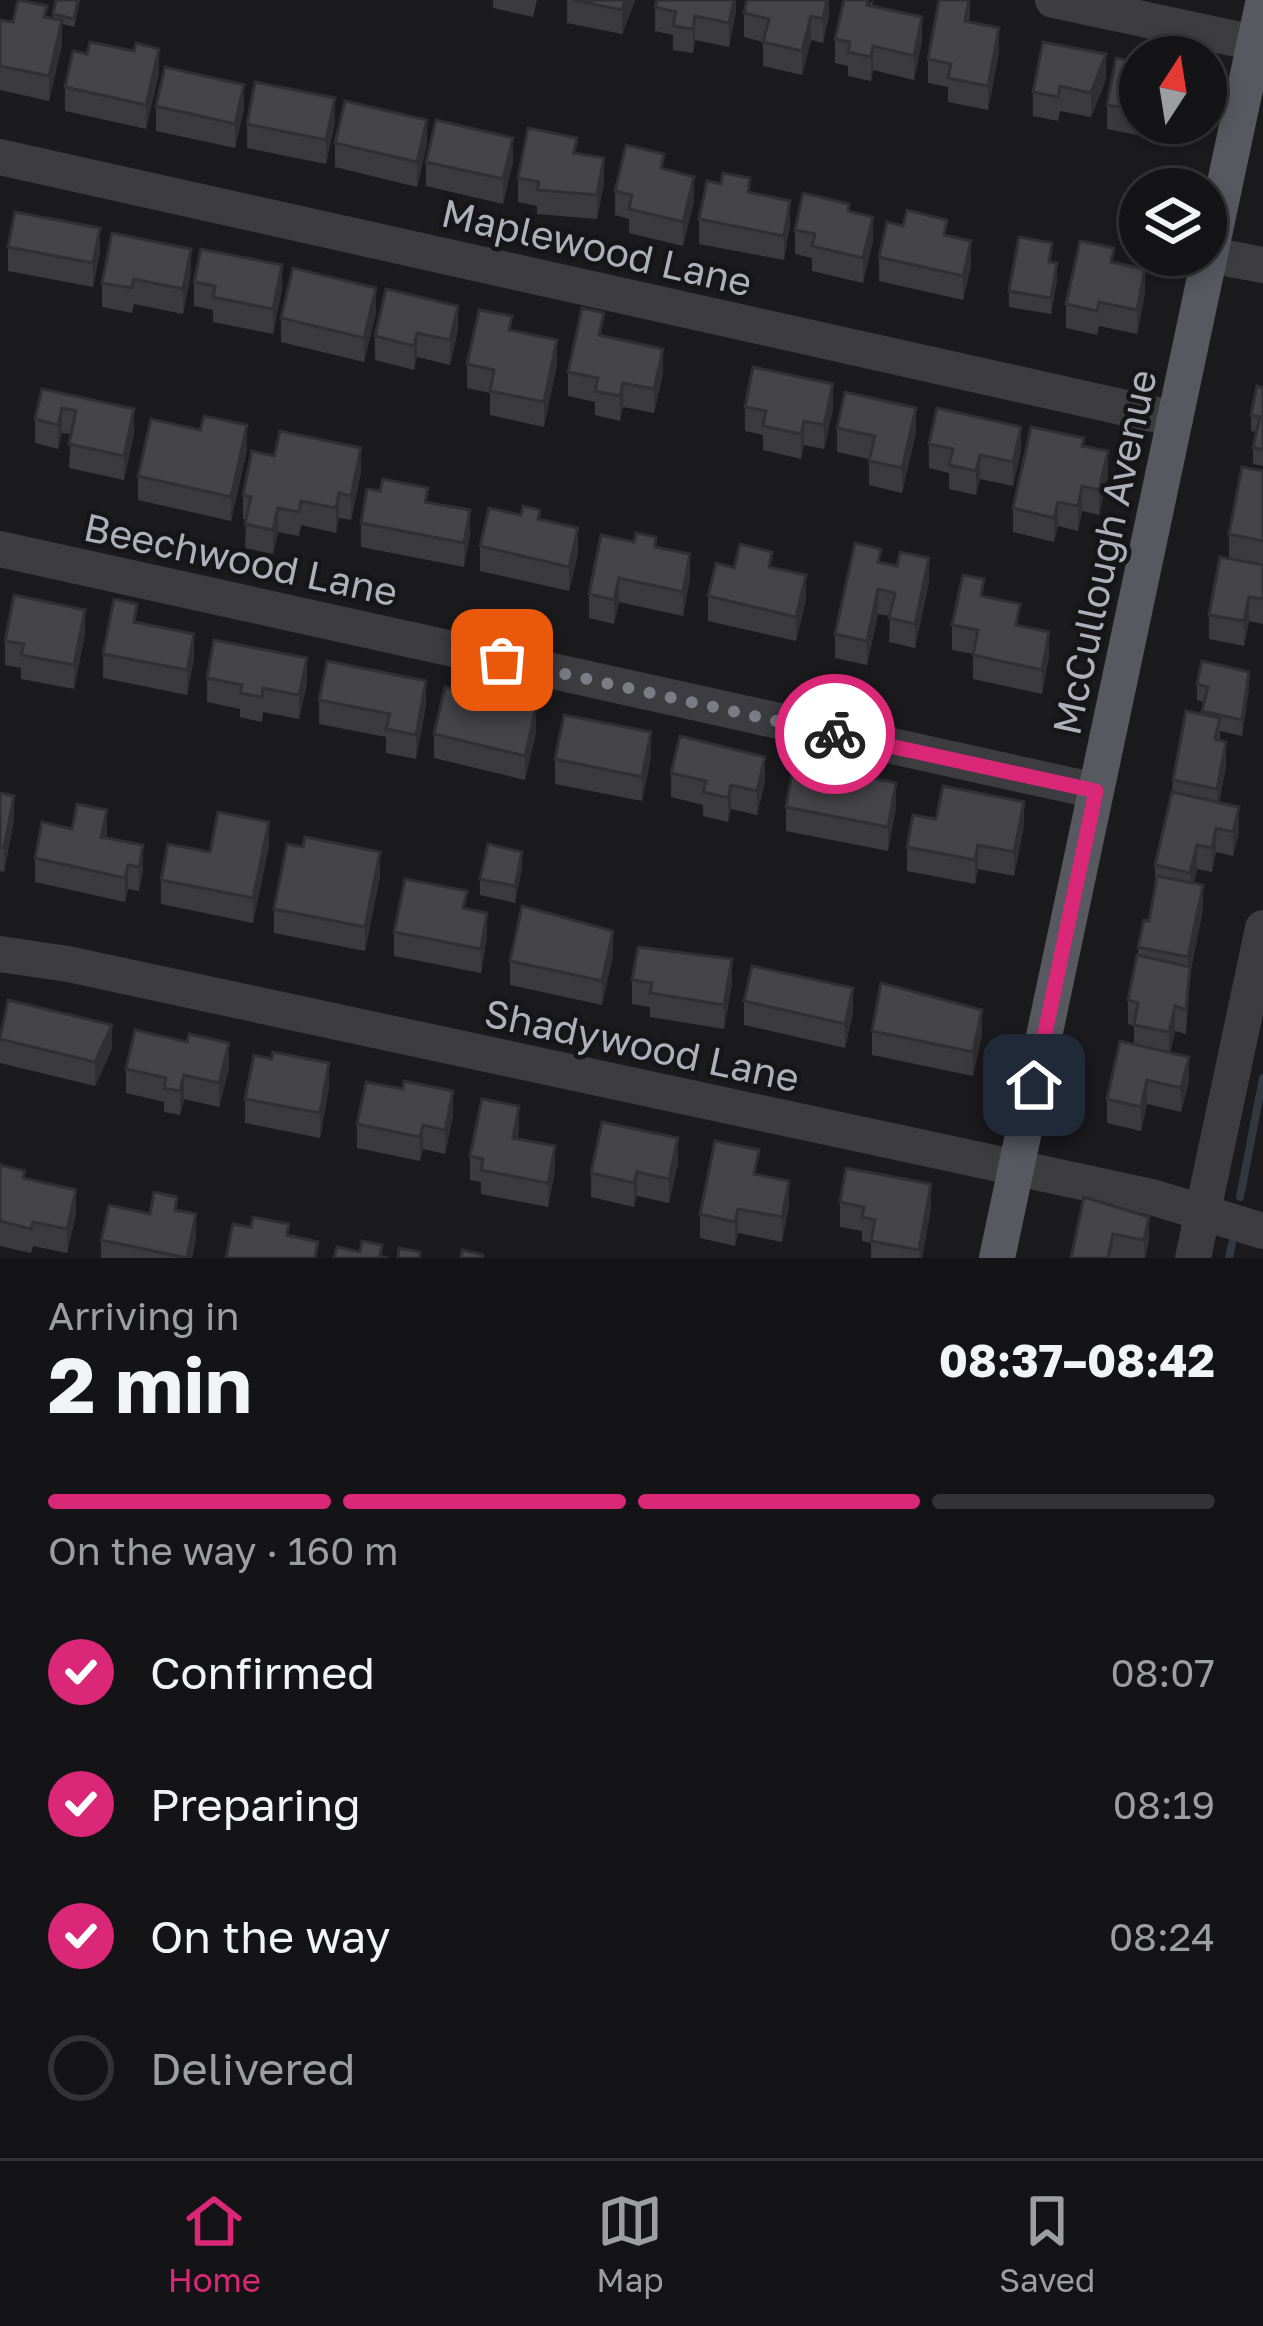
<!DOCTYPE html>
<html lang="en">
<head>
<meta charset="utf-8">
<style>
	body { margin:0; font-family:"Golos Text",sans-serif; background:#212123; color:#f1f3f6; height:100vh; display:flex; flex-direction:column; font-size:45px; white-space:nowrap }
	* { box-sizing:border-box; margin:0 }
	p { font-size:39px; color:#9d9ea1 }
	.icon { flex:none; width:66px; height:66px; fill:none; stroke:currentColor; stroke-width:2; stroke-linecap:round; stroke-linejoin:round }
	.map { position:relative; height:1258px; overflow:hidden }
	.panel { display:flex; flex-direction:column; background:#141416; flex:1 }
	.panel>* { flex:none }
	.needle { width:78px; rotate:12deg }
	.tools { position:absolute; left:1119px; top:36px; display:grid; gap:24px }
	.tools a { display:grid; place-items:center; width:108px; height:108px; border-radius:50%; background:#141416; box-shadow:0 6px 18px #0003,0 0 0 3px #333335; font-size:60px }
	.pin { position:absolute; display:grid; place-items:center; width:102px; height:102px; color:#fff; margin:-51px; border-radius:24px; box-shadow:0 6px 18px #0006 }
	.courier { position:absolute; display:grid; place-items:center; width:120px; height:120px; margin:-60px; border:9px solid #db2777; border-radius:50%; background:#fff; color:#222; box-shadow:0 3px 15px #0007 }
	.overview em { font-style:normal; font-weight:700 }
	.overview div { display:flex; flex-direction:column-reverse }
	.overview { display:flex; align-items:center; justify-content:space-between; height:204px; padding:0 48px }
	h1 { font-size:78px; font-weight:700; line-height:90px }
	.bar { display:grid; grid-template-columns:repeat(4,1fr); gap:18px 12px; align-content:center; height:144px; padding:0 48px }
	.bar i { height:15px; border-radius:9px; background:#333335 }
	.bar .current { background:#db2777 }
	.bar p { grid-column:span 4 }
	ol { padding:0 48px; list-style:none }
	li { display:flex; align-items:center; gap:36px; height:132px }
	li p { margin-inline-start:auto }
	li .icon { padding:12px; border-radius:50%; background:#db2777; color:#fff; stroke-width:4 }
	li:last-child { color:#9d9ea1 }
	li i { width:66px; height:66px; border:6px solid #333335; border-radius:50% }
	.tab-bar { display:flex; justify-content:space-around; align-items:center; height:168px; border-top:3px solid #333335; background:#141416; font-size:33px; color:#9d9ea1 }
	.tab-bar a { display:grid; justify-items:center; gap:6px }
	.tab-bar .current { color:#db2777 }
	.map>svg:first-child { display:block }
</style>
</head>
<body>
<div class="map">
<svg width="1263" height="1258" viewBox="0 0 1263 1258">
	<rect width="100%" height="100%" fill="#1b1a1d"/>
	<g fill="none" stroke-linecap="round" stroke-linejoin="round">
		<path stroke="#313840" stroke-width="8" d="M1240,1197L1263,1078
			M1229,1258L1232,1244"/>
		<path stroke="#3c3c41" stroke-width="36" d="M1053,0L1255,43
			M0,157L1175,419
			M1210,255L1263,265
			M0,549L1096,791
			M0,954L68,964L1152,1197L1263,1231
			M1193,1258L1263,928"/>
		<path stroke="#585960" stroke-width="36" d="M997,1258L1263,4"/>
	</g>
	<path fill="#3b3b3f" d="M56,0H80L74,27L62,24V45L49,101L0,90V20L13,22L47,17L53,19Z
		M493,0H537L533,17L493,8Z
		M567,0H635L622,34L567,23Z
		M736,0V11L729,47L695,40L693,53L673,50V35L655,31V7Z
		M829,0V16L823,43L811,40L802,75L763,66V42L744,37V13Z
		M873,0L872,6L922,41L914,80L873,70L871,81L848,76V66L835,63V39Z
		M970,0L969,22L999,52L988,110L948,102V87L928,83V59Z
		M1140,63V123H1186L1182,144L1107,129V105Z
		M159,73L146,129L65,111V87Z
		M1106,79L1091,117L1060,111L1058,121L1033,116V92Z
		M156,106L244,109L235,148L156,131Z
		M335,122L326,164L247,148V124Z
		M335,143L427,144L417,187L335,167Z
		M577,154L604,183L597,219L537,214V206L518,202V178Z
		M426,162H513L503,204L426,186Z
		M664,169L694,201L683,246L629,233V219L615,215V191Z
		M849,211L873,241L863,283L812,271V258L795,254V230Z
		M699,219L790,225L784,260L699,244Z
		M947,236L971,266L963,300L879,281V257Z
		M8,247L100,252L93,287L8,271Z
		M1052,262L1057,280L1051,314L1009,307V291Z
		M1114,262L1145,293L1137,334L1099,326L1097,335L1066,328V304Z
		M191,273L183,314L134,304L132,313L102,307V283Z
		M194,282L282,289L273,334L213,322V310L194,306Z
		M376,313L364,362L281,342V318Z
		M458,330L450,365L417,357L414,370L375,360V336Z
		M512,330L557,364L544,427L490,415V393L467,388V364Z
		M604,336L663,373L654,413L623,407L620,421L595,415V402L568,396V372Z
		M1263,388V466L1253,464V447L1257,432L1251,431V415Z
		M42,389L134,433L124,480L69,468L71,434L62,433L58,449L35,443V419Z
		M745,407L833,409L824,449L804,445L801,459L763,450V435L745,431Z
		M837,428L916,432L902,493L869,485V459L837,452Z
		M929,444L1021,451L1013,486L980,479L976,495L949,489V473L929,468Z
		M1084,446L1108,476L1099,515L1082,511L1078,531L1058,526L1054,542L1013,532V508Z
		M247,450L231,521L138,500V476Z
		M1263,471V624L1249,621L1244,646L1209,639V615L1229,558V534Z
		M361,472L351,520L339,518L336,533L301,525L299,536L278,532L273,554L245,548L246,520L243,519V495Z
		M428,502L470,535L464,567L361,547V523Z
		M540,520L578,553L569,591L480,571V546Z
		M656,547L690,578L683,616L619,602L614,624L589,618V594Z
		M881,562L929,582L915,648L889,642L890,616L878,614L867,665L835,658V634Z
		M772,567L806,599L796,641L708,621V596L734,568Z
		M984,597L1020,625L1049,656L1042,694L973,679V654L952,650V625Z
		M137,623L194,658L187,695L103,678V654Z
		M85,634L74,689L21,679V668L5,665V641Z
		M207,678L307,683L299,719L263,712L262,722L240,717V709L207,702Z
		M1197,684L1249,689L1242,736L1220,731V740L1226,766L1219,803L1239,831L1233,856L1216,852L1212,872L1197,869L1194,883L1203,909L1190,974L1186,1034L1175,1031L1170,1053L1189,1081L1181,1112L1147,1104L1141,1131L1107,1123V1099L1134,1044V1026L1128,1024V1000L1138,956V947L1149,921L1155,888V865L1172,792L1173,780L1202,714L1204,702L1197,700Z
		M319,700L426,705L416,759L386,753V737L319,724Z
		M536,732L525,780L434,758V734Z
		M651,757L642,801L555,784V759Z
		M671,773L765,781L757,815L731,809L728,822L703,816V805L671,797Z
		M0,793L14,820L4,872L0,871Z
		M786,807H896L888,851L786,831Z
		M936,819L1024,826L1014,876L978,869L975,884L907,871V847Z
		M107,834L106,838L143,870L139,891L128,889L125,902L35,882V858Z
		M269,846L253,923L161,904V880Z
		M522,868L515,903L480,895V879Z
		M380,876L365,951L274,933V909Z
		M467,909L487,937L481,973L394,956V932Z
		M613,955L602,1005L510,985V961Z
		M632,980L732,983L724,1029L650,1017V1007L632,1004Z
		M744,1001L853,1013L845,1048L744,1025Z
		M872,1031L982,1034L973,1076L872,1055Z
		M0,1033L112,1049L95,1086L0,1063Z
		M229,1068L219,1107L184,1099L180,1115L164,1112V1102L126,1093V1069Z
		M329,1087L320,1138L245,1123V1099Z
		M453,1115L445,1154L423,1149L420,1161L357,1148V1124Z
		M519,1130L517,1138L555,1170L548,1207L481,1194V1182L470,1180V1156Z
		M678,1163L669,1203L637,1196L634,1207L591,1197V1173Z
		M0,1165L25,1178L76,1214L67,1253L33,1246L31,1253L0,1246Z
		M759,1174L789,1205L782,1242L738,1233L735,1246L700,1238V1214Z
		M1084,1197L1149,1241L1145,1258H1071Z
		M840,1202L931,1208L922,1258H871V1243L862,1241V1231L840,1227Z
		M177,1210L196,1238L192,1258H101V1240L150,1214Z"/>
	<path fill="#303033" d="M625,0H635L622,34V10Z
		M734,0H736V11L729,47V23Z
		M827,0H829V16L823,43V19Z
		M695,16V40L693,53V29Z
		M811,16V40L802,75V51Z
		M922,17V41L914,80V56Z
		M62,20V45L49,101V76Z
		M999,28V52L988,110V86Z
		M873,46V70L871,81V57Z
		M159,49V73L146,129V105Z
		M1106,54V79L1091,117V93Z
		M244,85V109L235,148V124Z
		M335,98V122L326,164V140Z
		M427,120V144L417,187V162Z
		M513,138V162L503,204V179Z
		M604,158V183L597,219V195Z
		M694,177V201L683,246V222Z
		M790,201V225L784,260V236Z
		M873,217V241L863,283V258Z
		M100,228V252L93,287V263Z
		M971,241V266L963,300V276Z
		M191,249V273L183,314V289Z
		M1057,263V280L1051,314V298Z
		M282,265V289L273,334V309Z
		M1145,269V293L1137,334V310Z
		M376,288V313L364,362V338Z
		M458,306V330L450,365V340Z
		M417,333V357L414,370V346Z
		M557,340V364L544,427V402Z
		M663,349V373L654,413V389Z
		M623,383V407L620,421V396Z
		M833,384V409L824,449V425Z
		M62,408V433L58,449V425Z
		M916,408V432L902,493V468Z
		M134,409V433L124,480V456Z
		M804,421V445L801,459V434Z
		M247,425V450L231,521V497Z
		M1021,427V451L1013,486V462Z
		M361,448V472L351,520V496Z
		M1108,451V476L1099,515V490Z
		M980,455V479L976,495V471Z
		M1082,486V511L1078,531V506Z
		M339,493V518L336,533V508Z
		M1058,502V526L1054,542V518Z
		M278,508V532L273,554V530Z
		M470,510V535L464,567V543Z
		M578,528V553L569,591V567Z
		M690,554V578L683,616V592Z
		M929,558V582L915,648V624Z
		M806,575V599L796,641V617Z
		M619,578V602L614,624V600Z
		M878,589V614L867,665V641Z
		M1249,597V621L1244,646V621Z
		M85,610V634L74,689V665Z
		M1049,632V656L1042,694V670Z
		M194,634V658L187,695V670Z
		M307,658V683L299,719V695Z
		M1249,672V689L1242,736V720Z
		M426,681V705L416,759V735Z
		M536,708V732L525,780V756Z
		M651,732V757L642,801V777Z
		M1226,742V766L1217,813V789Z
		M765,757V781L757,815V791Z
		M896,783V807L888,851V827Z
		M731,785V809L728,822V798Z
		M14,796V820L4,872V848Z
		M1024,802V826L1014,876V852Z
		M1239,807V831L1233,856V832Z
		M107,810V834L101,861V837Z
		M269,822V846L253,923V898Z
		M1216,828V852L1212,872V848Z
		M143,845V870L139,891V867Z
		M978,845V869L975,884V860Z
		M1197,845V869L1190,897V873Z
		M380,852V876L365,951V927Z
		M522,852V868L515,903V886Z
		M128,865V889L125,902V878Z
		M1203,885V909L1190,974L1186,1034L1188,957Z
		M487,913V937L481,973V949Z
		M613,931V955L602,1005V981Z
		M732,959V983L724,1029V1005Z
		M853,988V1013L845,1048V1024Z
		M1175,1006V1031L1169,1057V1032Z
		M982,1010V1034L973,1076V1052Z
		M112,1025V1049L95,1086V1062Z
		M229,1043V1068L219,1107V1083Z
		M1189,1057V1081L1181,1112V1088Z
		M329,1063V1087L320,1138V1113Z
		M184,1075V1099L180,1115V1091Z
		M1147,1080V1104L1141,1131V1107Z
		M453,1091V1115L445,1154V1130Z
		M519,1106V1130L513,1162V1138Z
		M423,1125V1149L420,1161V1137Z
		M678,1138V1163L669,1203V1179Z
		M555,1146V1170L548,1207V1183Z
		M637,1172V1196L634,1207V1183Z
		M789,1181V1205L782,1242V1217Z
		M931,1184V1208L922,1258H919Z
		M76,1190V1214L67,1253V1229Z
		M738,1209V1233L735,1246V1222Z
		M196,1214V1238L192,1258H187Z
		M1149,1217V1241L1144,1258V1240Z"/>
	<path fill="#454549" stroke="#303033" stroke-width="3" d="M18,0L47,6L44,17L62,20L49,76L0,66V20L13,22Z
		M56,0H78L74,19L53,14Z
		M573,0H625L622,10Z
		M657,0H734L729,23L695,16L693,29L673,26L676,12L655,7Z
		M747,0H827L823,19L811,16L802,51L763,42L769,19L744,13Z
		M844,0H868L867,5L922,17L914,56L873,46L871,57L848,52L850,42L835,39Z
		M939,0H969L965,21L999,28L988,86L948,78L951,64L928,59Z
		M90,42L134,51L136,43L159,49L146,105L65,87L73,51L87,54Z
		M1043,42L1106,54L1091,93L1060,86L1058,97L1033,92Z
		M1116,58L1140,63V111L1107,105Z
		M165,67L244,85L235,124L156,106Z
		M255,82L335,98L326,140L247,124Z
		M345,101L427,120L417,162L335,143Z
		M436,120L513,138L503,179L426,162Z
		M528,128L577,138L574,153L604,158L597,195L537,190L539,182L518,178Z
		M626,145L664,154L661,168L694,177L683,222L629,209L632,195L615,191Z
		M723,173L750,178L748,192L790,201L784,236L699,219L707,181L721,184Z
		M803,193L849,204L848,211L873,217L863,258L812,246L815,234L795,230Z
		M907,210L947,220L944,235L971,241L963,276L879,257L887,222L903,226Z
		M15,212L100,228L93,263L8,247Z
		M112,233L191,249L183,289L134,279L132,288L102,283Z
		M1019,237L1052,243L1049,262L1057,263L1051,298L1009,291Z
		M1080,241L1114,248L1111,262L1145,269L1137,310L1099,302L1097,311L1066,304Z
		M201,249L282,265L273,309L213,297L215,286L194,282Z
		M293,268L376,288L364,338L281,318Z
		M386,289L458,306L450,340L417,333L414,346L375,336Z
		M582,308L604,313L599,335L663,349L654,389L623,383L620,396L595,391L598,378L568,372Z
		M479,310L512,316L509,330L557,340L544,402L490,391L494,370L467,364Z
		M753,367L833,384L824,425L804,421L801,434L763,426L766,411L745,407Z
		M1257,386L1263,388V450L1253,447L1260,417L1251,415Z
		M42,389L134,409L124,456L69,444L76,411L62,408L58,425L35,419Z
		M845,392L916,408L902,468L869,461L875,436L837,428Z
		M937,408L1021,427L1013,462L980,455L976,471L949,465L953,449L929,444Z
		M204,416L247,425L231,497L138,476L151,419L200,430Z
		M1031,427L1084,438L1082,446L1108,451L1099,490L1082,486L1078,506L1058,502L1054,518L1013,508Z
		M280,431L361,448L351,496L339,493L336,508L301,501L299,512L278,508L273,530L245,524L251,497L243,495L252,451L274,456Z
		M1242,467L1263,471V541L1229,534Z
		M383,479L428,488L425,502L470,510L464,543L361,523L367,489L380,491Z
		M523,506L540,510L538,519L578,528L569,567L480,546L489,508L521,515Z
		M636,533L656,537L655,547L690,554L683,592L619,578L614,600L589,594L601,535L634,542Z
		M855,543L881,549L878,562L897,566L900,552L929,558L915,624L889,618L895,593L878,589L867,641L835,634Z
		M740,544L772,552L769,567L806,575L796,617L708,596L716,563L734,568Z
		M1220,557L1263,565V599L1249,597L1244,621L1209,615Z
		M963,575L984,579L981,596L1020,604L1016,625L1049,632L1042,670L973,655L978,630L952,625Z
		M14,595L85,610L74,665L21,655L24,644L5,641Z
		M114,599L137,604L134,622L194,634L187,670L103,654Z
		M214,640L307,658L299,695L263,688L262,697L240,693L242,685L207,678Z
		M327,661L426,681L416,735L386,729L390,714L319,700Z
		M1202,661L1249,672L1242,720L1202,711L1208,687L1197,684Z
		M445,687L536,708L525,756L434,734Z
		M1186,711L1220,718L1215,739L1226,742L1217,789L1173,780Z
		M564,715L651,732L642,777L555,759Z
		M680,736L765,757L757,791L731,785L728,798L703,792L706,781L671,773Z
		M794,762L896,783L888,827L786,807Z
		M943,786L1024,802L1014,852L978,845L975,860L907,847L913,815L936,819Z
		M1172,792L1239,807L1233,832L1216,828L1212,848L1197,845L1190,873L1155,865Z
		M0,793L14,796L4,848L0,847Z
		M77,804L107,810L101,837L143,845L139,867L128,865L125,878L35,858L42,822L72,829Z
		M218,812L269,822L253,898L161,880L168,844L210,852Z
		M305,837L380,852L365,927L274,909L287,844L303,847Z
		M488,844L522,852L515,886L480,879Z
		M1157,876L1203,885L1188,957L1138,947L1144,920L1149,921Z
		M405,879L467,891L463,908L487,913L481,949L394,932Z
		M522,906L613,931L602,981L510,961Z
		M638,947L732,959L724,1005L650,993L652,983L632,980Z
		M1137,955L1190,967L1186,1010L1175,1006L1169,1032L1134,1025L1138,1003L1128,1000Z
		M752,966L853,988L845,1024L744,1001Z
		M881,983L982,1010L973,1052L872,1031Z
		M8,1000L112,1025L95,1062L0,1039Z
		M135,1030L187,1042L189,1034L229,1043L219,1083L184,1075L180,1091L164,1088L166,1078L126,1069Z
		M1120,1041L1189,1057L1181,1088L1147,1080L1141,1107L1107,1099Z
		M273,1052L329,1063L320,1113L245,1099L254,1055L272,1059Z
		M404,1081L453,1091L445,1130L423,1125L420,1137L357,1124L366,1082L403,1089Z
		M482,1099L519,1106L513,1138L555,1146L548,1183L481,1170L483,1159L470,1156Z
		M602,1122L678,1138L669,1179L637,1172L634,1183L591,1173Z
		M715,1141L759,1150L754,1174L789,1181L782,1217L738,1209L735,1222L700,1214Z
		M0,1165L25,1171L23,1178L76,1190L67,1229L33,1222L31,1229L0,1221Z
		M846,1168L931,1184L919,1250L871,1241L875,1220L862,1217L864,1207L840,1202Z
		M154,1192L177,1197L175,1210L196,1214L187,1258L101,1240L109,1205L150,1214Z
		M1084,1197L1149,1217L1144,1240L1113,1234L1108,1258H1071Z
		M253,1217L289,1224L287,1235L318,1242L315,1258H226L233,1224L251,1227Z
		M362,1241L382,1245L380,1256L388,1258H334L337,1247L360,1252Z
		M399,1248L420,1252L419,1258H398Z
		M462,1250L483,1255L482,1258H461Z"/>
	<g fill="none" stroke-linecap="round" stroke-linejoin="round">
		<path stroke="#7b7c84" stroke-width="12" stroke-dasharray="0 21.6" d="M502,660L835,734"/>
		<path stroke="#db2777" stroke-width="15" d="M835,734L1096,791L1034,1085"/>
	</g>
	<g text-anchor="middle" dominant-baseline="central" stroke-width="9" stroke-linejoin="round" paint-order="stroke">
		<g font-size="39" fill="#aeb0bb" stroke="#161518">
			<text transform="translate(597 247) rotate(13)">Maplewood Lane</text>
			<text transform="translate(1104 552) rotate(-78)">McCullough Avenue</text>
			<text transform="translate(241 559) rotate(12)">Beechwood Lane</text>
			<text transform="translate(642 1045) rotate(12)">Shadywood Lane</text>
		</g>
	</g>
</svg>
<div class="tools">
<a><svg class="needle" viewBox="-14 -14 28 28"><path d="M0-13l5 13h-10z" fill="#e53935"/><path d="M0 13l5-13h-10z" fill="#9d9ea1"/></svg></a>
<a><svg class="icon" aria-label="layers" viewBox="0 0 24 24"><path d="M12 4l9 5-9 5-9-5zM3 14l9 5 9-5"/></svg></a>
</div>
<div class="pin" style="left:502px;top:660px;background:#ea580c"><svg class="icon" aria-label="bag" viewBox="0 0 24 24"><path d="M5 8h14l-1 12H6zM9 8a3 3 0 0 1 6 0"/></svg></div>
<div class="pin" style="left:1034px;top:1085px;background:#1f2937"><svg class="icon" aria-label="home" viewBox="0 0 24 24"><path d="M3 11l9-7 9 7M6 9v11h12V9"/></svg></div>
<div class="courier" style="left:835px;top:734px"><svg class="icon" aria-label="bike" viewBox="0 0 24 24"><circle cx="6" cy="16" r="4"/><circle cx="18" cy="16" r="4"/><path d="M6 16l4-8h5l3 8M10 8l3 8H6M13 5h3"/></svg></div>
</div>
<section class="panel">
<div class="overview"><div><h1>2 min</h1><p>Arriving in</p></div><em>08:37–08:42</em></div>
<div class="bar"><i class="current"></i><i class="current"></i><i class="current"></i><i></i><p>On the way · 160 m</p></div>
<ol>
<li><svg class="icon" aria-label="check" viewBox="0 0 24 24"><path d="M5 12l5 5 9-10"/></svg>Confirmed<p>08:07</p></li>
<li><svg class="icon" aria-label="check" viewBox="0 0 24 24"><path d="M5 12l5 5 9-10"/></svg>Preparing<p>08:19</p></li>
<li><svg class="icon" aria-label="check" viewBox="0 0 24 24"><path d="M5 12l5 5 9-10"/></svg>On the way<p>08:24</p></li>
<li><i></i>Delivered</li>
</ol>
</section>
<nav class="tab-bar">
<a class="current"><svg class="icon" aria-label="home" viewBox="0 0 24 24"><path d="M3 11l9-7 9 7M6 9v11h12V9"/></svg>Home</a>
<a><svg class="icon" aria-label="map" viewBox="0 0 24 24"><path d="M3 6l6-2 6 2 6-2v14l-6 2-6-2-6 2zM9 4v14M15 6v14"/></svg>Map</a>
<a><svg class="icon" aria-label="saved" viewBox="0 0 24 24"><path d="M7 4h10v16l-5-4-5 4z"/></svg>Saved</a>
</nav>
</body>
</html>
